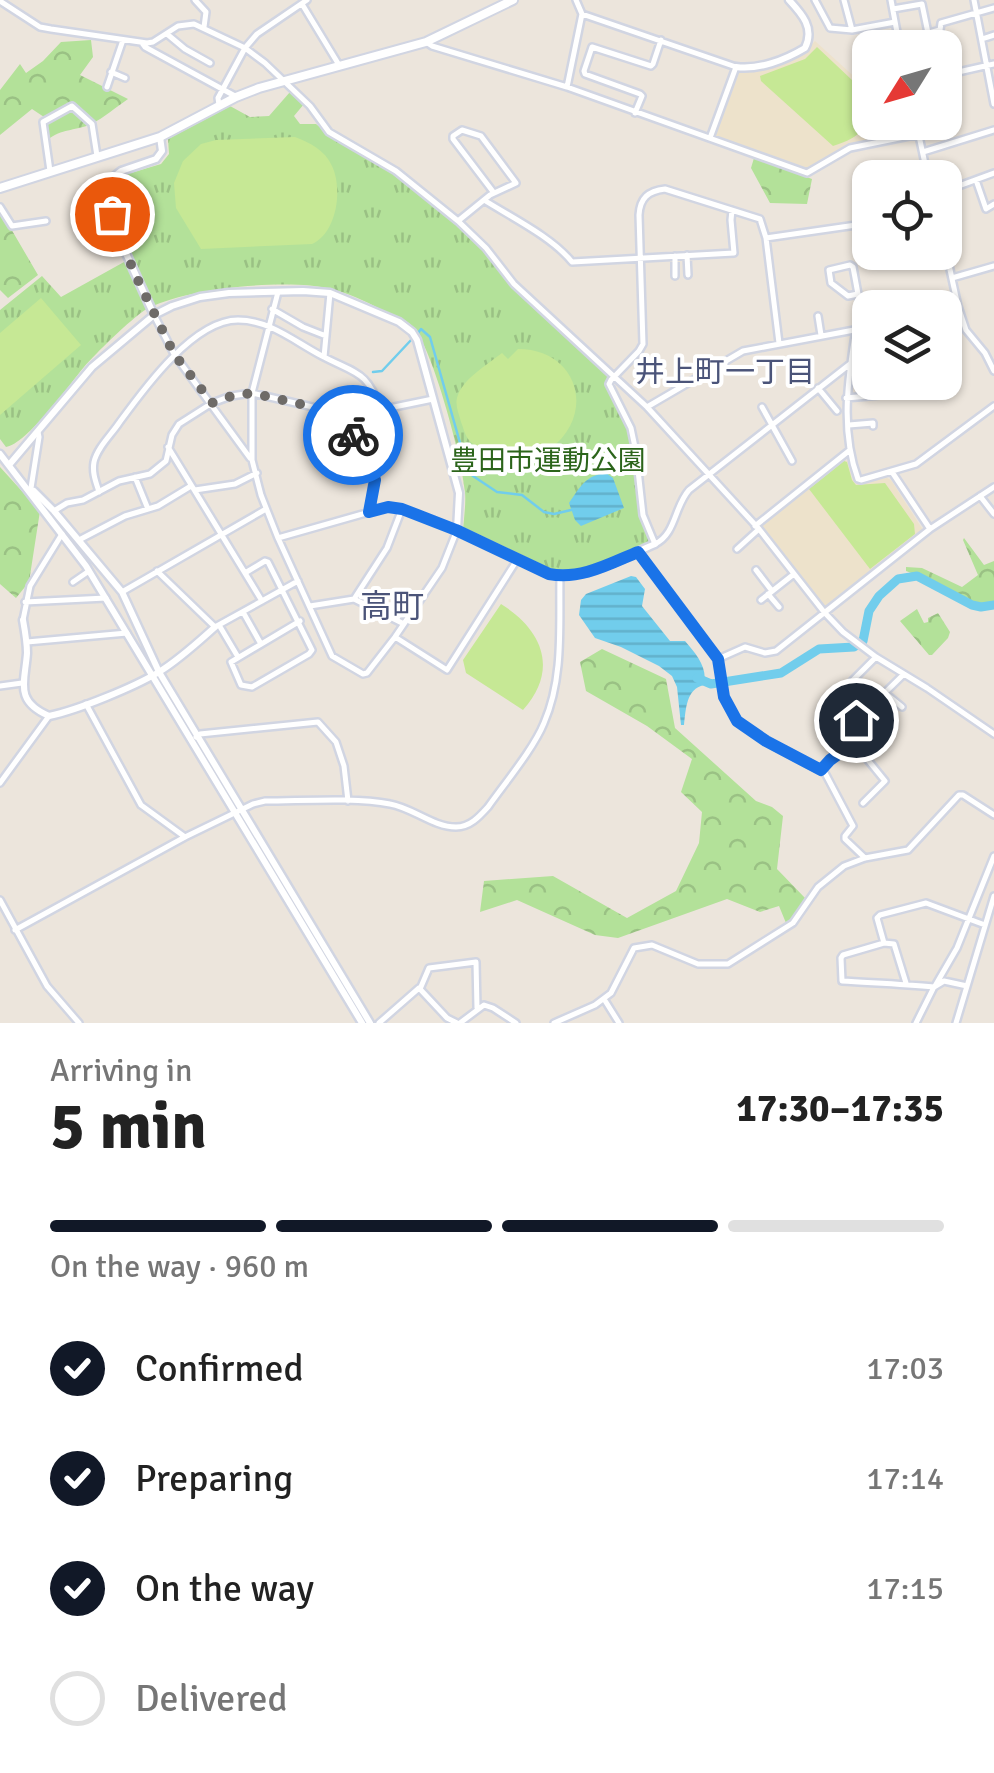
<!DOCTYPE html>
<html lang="en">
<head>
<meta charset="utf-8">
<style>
	body { margin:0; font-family:Signika,"Noto Sans JP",sans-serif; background:#f6f6f6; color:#222; height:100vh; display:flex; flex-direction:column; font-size:38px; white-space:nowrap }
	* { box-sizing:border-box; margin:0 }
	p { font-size:32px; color:#767676 }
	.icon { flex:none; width:55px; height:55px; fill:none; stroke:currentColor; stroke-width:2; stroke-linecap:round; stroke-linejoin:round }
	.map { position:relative; height:1023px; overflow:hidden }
	.panel { display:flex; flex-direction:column; background:#fff; flex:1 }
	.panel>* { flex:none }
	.needle { width:65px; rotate:233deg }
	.controls { position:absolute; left:852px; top:30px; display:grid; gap:20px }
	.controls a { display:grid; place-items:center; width:110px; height:110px; border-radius:20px; background:#fff; box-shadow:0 2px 8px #0004; font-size:50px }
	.pin { position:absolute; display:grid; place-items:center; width:85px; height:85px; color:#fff; margin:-42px; border:5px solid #fff; border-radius:50%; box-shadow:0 2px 10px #0007 }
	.courier { position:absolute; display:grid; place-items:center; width:100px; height:100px; margin:-50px; border:8px solid #1a73e8; border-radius:50%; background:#fff; color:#222; box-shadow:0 2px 12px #0007 }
	.summary em { font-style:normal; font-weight:700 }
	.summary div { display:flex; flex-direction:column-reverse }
	.summary { display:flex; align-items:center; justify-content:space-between; height:170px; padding:0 50px }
	h1 { font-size:65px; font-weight:700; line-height:75px }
	.bar { display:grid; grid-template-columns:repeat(4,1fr); gap:15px 10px; align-content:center; height:120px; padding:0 50px }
	.bar i { height:12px; border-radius:8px; background:#e0e0e0 }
	.bar .current { background:#111827 }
	.bar p { grid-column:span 4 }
	ol { padding:0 50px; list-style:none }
	li { display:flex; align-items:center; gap:30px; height:110px }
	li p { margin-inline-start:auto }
	li .icon { padding:10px; border-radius:50%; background:#111827; color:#fff; stroke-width:4 }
	li:last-child { color:#767676 }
	li i { width:55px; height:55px; border:5px solid #e0e0e0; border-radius:50% }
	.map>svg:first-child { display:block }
</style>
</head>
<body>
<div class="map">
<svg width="994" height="1023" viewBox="0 0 994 1023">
	<defs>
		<pattern id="grass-tufts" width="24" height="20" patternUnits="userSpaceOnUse" patternTransform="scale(2.5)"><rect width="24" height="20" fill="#b3e199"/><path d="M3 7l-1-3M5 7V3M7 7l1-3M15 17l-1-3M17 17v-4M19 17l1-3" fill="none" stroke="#9ac184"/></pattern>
		<pattern id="forest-crowns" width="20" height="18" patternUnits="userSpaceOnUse" patternTransform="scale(2.5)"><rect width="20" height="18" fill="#b3e199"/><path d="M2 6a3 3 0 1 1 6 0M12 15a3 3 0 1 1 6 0" fill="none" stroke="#9ac184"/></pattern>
		<pattern id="water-rules" width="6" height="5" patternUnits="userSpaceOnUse" patternTransform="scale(2.5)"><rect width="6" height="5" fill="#71cdec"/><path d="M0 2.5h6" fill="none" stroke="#62b0cb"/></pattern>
	</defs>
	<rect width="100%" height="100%" fill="#ece5dc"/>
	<path fill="#ede2cb" d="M815,41L870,91V122L890,123L892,133L849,145L806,170L715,137L739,73L760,70L800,56Z
		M844,460L848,461L852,478L857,483L887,478L891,480L923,530L827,605H823L762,526Z"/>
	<path fill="url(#grass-tufts)" d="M290,92L304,104L294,116L300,124H316L336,140L395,173L458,223L488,254L513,288L611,375L608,382L632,433L651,544L577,573L553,572L463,530C464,517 466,504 465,492C462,459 433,349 413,327C405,318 391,314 380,309C365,301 348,293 331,289C289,278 182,288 145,310C131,319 95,354 84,367C69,385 27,444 6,447L0,439V310L42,276L61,297L133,257L112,193L115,182L124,175L161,164L169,154L168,139L230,106L250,117L269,116Z"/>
	<path fill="url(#forest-crowns)" d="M91,40L93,57L80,75L128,99C116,107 104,118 91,124C76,131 65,128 50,138L44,117L32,109L0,135V90L20,64L26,73L43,61L61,42Z
		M754,158L812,179L807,204L770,203L751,168Z
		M0,210L38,275L8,298L0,290Z
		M0,467L40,511L29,582L16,598L0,584Z
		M964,538L984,565L994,561V602L984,606L974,603L935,582L906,571V567L922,568L962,587L978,575L963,540Z
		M917,609L924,623L928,622V618L938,613L950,632L948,638L932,655H929L900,621Z
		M602,649L666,679L675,728L756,801L772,807L783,816L777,869L805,898L792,919L786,923L779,906L760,912L727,899L618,938L595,935L517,900L480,912L484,881L553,876L627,918L676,891L699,843L702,812L681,792L692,759L647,726L586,691L580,662Z"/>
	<path fill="#c6e895" d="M817,47L870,97C870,127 862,137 833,146L761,81L760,76L805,59Z
		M295,137C310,143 325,150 332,166C343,189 337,233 312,244L201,249L176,208L174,183L183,161L201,144L216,140Z
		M41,298L81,345L0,415V333Z
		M518,349C578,349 597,414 550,449L537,446L534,455C520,455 482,452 472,443C465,438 464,429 461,422C459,414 455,406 457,398C462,379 487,365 502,353L508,359Z
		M844,461L847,462L852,480L856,485L885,483L914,524L915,534L870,569L809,489Z
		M501,604C543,630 559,670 523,710L466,673L463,660Z"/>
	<path fill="url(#water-rules)" d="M606,473L613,478L624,508L581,526L575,520L569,503C580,487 586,475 606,473Z
		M631,576L636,577L645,589L642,606L670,641H685C696,654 708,667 704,685C686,689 686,709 684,725H681L677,687L672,676L659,666L621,647L595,638L579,615L581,600L586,594Z"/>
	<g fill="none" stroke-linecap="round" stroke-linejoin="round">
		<path stroke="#71cdec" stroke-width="2.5" d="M418,333L421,329L430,337L468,471L473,476L497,492L522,495L544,512L554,514L571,510
			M373,372L382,371L412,339"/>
		<path stroke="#71cdec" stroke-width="9" d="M697,678L711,684L781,673L819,649L854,647L863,641L869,611L879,596L898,579L917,576L972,605L981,607L994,605"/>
		<g stroke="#d1d5e2" stroke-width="10">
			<path id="minor" d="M195,0L206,12L204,27
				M815,0L830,28L852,30L895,22
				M844,0L852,30
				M891,0L900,48
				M974,0L994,104
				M0,1L40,27L51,29L147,43L153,42L178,26L194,24L245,48L265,63L310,106L329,132L396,171L458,221L486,248L514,284L647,407L759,529L824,612L843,632L876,657L927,688L994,734
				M302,4L339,65
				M893,9L922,4L928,33
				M582,14L736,67L710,138
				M167,34L185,49L210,63
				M982,39L994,35
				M899,41L940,30L941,23L994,8
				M426,42L432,46L567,87L807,173L850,148L919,134
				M142,43L145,47L235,96
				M111,72L125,78
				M945,75L994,64
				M107,87L123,40
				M567,87L582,14L576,0
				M219,105L218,98L245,48L257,34L307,0
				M635,113L642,96L640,94L585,74L584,71L592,47L651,66L653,64L661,40
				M916,122L927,173
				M923,152L994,130
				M50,171L43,122L72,106L92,124L97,156
				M976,180L986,209L994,204
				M945,191L994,173
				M484,200C511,217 552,237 572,262L734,253L731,220L732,210
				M0,207L12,226L46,221
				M458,221L490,195L516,183L481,136L462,130L453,136V139L494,193
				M766,238L870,223
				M945,247L958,306L966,330L985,353L994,371
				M687,255L688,275
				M675,256V276
				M850,265L853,267L858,294L848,296L831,283L829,270Z
				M952,278L994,266
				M278,292L252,393V460L261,495L278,538L332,656L363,674L367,673L395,637L442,568L457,530L402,509L387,507L278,538
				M858,294L865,328
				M272,309L303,327L326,336
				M945,309L958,306
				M154,315L174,354L250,458
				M818,316L821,335
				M856,329C848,378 840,431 858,479L861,480L916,464L994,406
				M779,343L766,238L760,219L665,189C648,191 640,198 639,215L643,344L639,351L611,380L609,384L631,428L636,452L643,515L655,544C676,534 674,507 689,490L850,364
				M324,357L330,293
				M818,388L837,411
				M846,398L880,395
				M647,407L743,351L870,327
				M762,407L792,461
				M343,414L374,475L369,512
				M849,425L873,423V426
				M168,447L262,601
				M892,472L930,529
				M135,477L148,509
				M31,488L39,437L38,432
				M195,490L235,484L257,473
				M99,492C96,482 92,473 94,462C97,448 111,435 119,423C143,390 193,320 238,320C270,320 295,342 322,356C356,374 367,370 381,410
				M980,496L994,514
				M54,511L67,503L83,500L119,481L150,474L166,461L172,435L179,424L212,403L231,396L252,393L343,414L370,412L433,399
				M755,526L850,450
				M79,540L125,516L158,506L191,486
				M737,549L759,529
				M638,552L718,659L724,697L737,721L765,741L825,773L853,826L845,836V839L865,858
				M756,570L772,591
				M157,571L215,627L298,581
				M245,573L265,561L268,562L312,650L309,654L252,687L241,685L231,662L300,621
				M73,582L89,571
				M122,592L266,509
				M768,594L779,607
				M354,599L387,548L402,509
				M761,600L794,574
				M25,602L106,598
				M310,606L354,599L404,624
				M243,612L261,644
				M23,620L30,586L62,534
				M219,625L238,657
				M395,637L447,670L517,560
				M27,642L127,633
				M718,659L745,647L765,653L776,651L930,529L994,487
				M0,686L22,683
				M885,693L902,707
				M86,704L141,805L185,837
				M857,717L852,681L875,658
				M196,737L200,734L318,722L336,742L344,766L348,801
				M854,743L885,781L863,803
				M821,770L830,760L854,743L857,720L904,674
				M0,783L49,716
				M0,900L47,986L79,1023
				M15,930L185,837L253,804L265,801C302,801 355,797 390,804C413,808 433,827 456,827C470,827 479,817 488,807C505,783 534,748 544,723C564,677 559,625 560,576
				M884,943L877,918L880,915L926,903L985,925
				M906,983L894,944L884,943L843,955L841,958L842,981C873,983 903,984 934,987
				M935,986L957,948L994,856
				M420,989L429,968L476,962L477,1008
				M604,999L619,1023
				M379,1023L419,988L447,1018L457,1023
				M460,1023L484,1005L493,1008L516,1023
				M554,1023L595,1005L611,993L634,948L652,945L698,964H728L793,923L818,887L844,866L865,858L908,850L959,795H963L994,815
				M916,1023L934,987L944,981L967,986
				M956,1023L994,896"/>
		</g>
		<g stroke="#d1d5e2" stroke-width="11">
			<path id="tertiary" d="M736,67C759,70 785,60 805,48C815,28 802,14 789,0
				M154,315L119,238L106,191L111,179L121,171L156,159L162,151L160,137
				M0,454L86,566L362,1023
				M9,465L92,367L154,315L172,306L200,297L229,293L303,291L330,293L399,322L412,332L417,340L459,493L457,530L549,574C586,581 622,558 655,544
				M34,491L54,511L122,592L159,672L370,1023
				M23,620C25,631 27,642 27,653C25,682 14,701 49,716C78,710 134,687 159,672C180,659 197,643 215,627"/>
		</g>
		<g stroke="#d1d5e2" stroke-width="12">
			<path id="secondary" d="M0,188L160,137L236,97L259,88L426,42L513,0"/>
		</g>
		<use href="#minor" stroke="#fff" stroke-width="5"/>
		<use href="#tertiary" stroke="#fff" stroke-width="6"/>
		<use href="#secondary" stroke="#fff" stroke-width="8"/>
	</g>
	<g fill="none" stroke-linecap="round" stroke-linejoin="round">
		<path stroke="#6e6b68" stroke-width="10" stroke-dasharray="0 18" d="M112,214L133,270L174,354L212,403L232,396L252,393L343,414L353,435"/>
		<path stroke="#1a73e8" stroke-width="12" d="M353,435L375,480L369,512L388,507L402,509L456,530L549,574C581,580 609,564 638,552L718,659L724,697L737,721L766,741L821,770L830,760L854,743L856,720"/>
	</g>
	<g text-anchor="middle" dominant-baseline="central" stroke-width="8" stroke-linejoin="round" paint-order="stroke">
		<g font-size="28" fill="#2c651b" stroke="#fff">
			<text x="548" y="461">豊田市運動公園</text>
		</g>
		<g font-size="30" fill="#4b5479" stroke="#fff">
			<text x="725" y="372">井上町一丁目</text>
		</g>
		<g font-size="32" fill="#4b5479" stroke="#fff">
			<text x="392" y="606">高町</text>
		</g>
	</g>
</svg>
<div class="controls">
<a><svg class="needle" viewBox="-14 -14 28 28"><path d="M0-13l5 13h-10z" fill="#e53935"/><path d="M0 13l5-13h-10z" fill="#767676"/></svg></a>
<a><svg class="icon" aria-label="locate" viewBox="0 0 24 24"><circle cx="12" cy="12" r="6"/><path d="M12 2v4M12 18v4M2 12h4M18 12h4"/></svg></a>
<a><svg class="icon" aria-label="layers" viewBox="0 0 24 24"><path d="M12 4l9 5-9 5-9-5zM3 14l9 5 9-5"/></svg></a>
</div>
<div class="pin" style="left:112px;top:214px;background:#ea580c"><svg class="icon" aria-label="bag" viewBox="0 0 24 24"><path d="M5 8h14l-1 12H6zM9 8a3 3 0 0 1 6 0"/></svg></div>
<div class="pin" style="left:856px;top:720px;background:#1f2937"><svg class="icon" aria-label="home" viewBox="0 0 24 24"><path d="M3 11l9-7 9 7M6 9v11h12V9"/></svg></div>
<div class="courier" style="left:353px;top:435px"><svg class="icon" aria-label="bike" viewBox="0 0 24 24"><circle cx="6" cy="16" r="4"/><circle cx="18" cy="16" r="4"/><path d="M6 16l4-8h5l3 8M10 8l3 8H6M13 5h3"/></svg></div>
</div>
<section class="panel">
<div class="summary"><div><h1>5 min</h1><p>Arriving in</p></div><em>17:30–17:35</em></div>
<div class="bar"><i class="current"></i><i class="current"></i><i class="current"></i><i></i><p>On the way · 960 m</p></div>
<ol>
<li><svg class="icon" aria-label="check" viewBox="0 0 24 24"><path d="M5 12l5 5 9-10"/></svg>Confirmed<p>17:03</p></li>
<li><svg class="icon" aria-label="check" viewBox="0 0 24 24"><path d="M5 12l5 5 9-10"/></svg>Preparing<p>17:14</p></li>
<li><svg class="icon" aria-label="check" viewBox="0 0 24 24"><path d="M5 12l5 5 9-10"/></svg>On the way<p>17:15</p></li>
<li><i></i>Delivered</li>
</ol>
</section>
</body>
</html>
